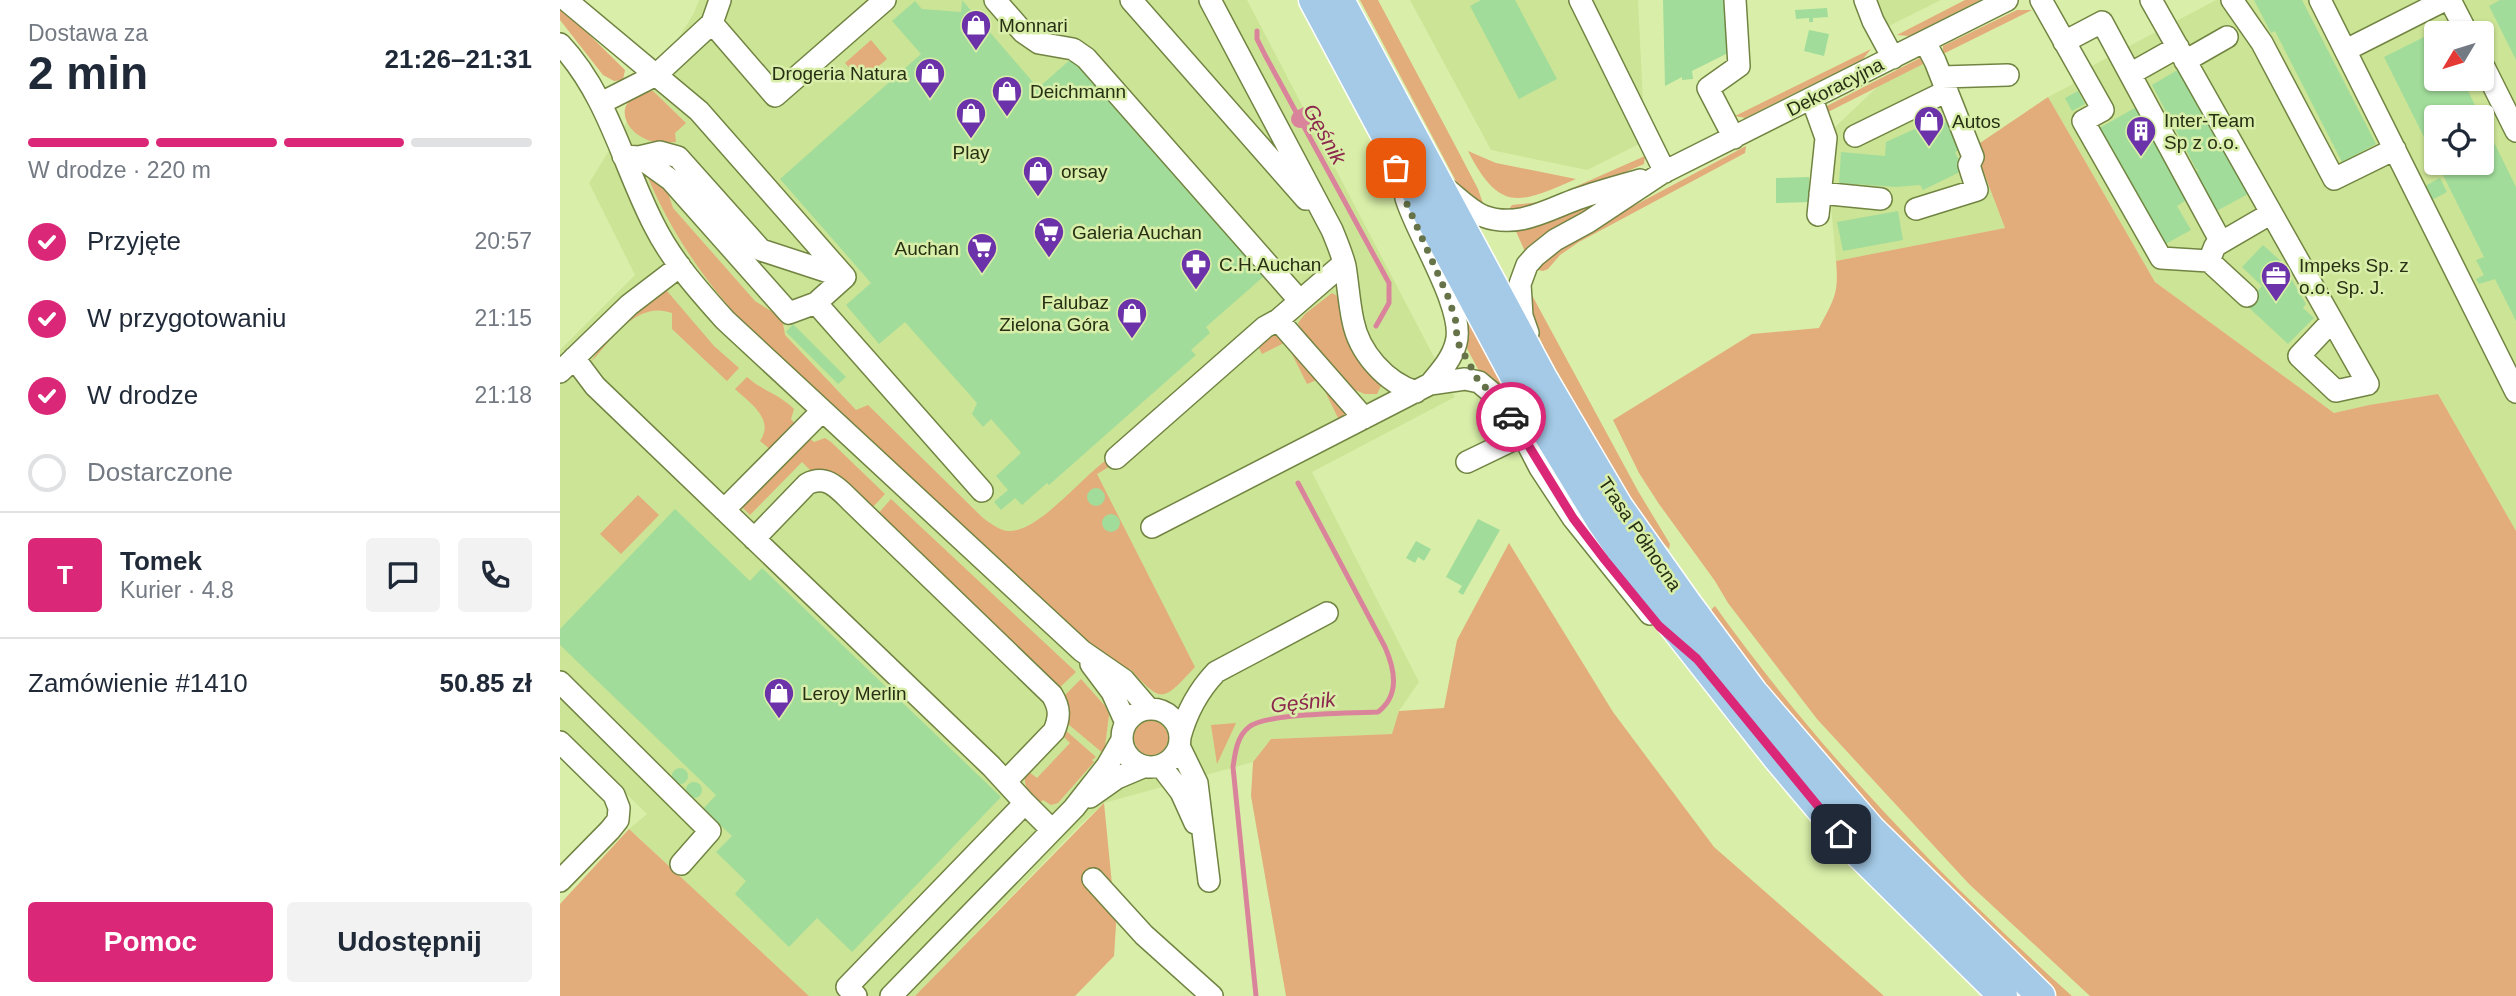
<!DOCTYPE html>
<html lang="pl">
<head>
<meta charset="utf-8">
<style>
	body { margin:0; font-family:Arial,sans-serif; background:#f2f2f3; color:#1f2937; height:100vh; display:flex; flex-direction:column; font-size:26px; white-space:nowrap }
	* { box-sizing:border-box; margin:0 }
	p { font-size:23px; color:#747a83 }
	.icon { flex:none; width:38px; height:38px; fill:none; stroke:currentColor; stroke-width:2; stroke-linecap:round; stroke-linejoin:round }
	.map { position:relative; flex:1; overflow:hidden }
	.panel { display:flex; flex-direction:column; background:#fff; width:560px }
	.panel>* { flex:none }
	.needle { width:46px; rotate:232deg }
	.fabs { position:absolute; left:1864px; top:21px; display:grid; gap:14px }
	.fabs a { display:grid; place-items:center; width:70px; height:70px; border-radius:7px; background:#fff; box-shadow:0 2px 5px #0004; font-size:35px }
	.pin { position:absolute; display:grid; place-items:center; width:60px; height:60px; color:#fff; margin:-30px; border-radius:14px; box-shadow:0 4px 10px #0006 }
	.courier { position:absolute; display:grid; place-items:center; width:70px; height:70px; margin:-35px; border:5px solid #db2777; border-radius:50%; background:#fff; color:#222; box-shadow:0 2px 9px #0007 }
	.headline em { font-style:normal; font-weight:700 }
	.headline div { display:flex; flex-direction:column-reverse }
	.headline { display:flex; align-items:center; justify-content:space-between; height:119px; padding:0 28px }
	h1 { font-size:46px; font-weight:700; line-height:52px }
	.bar { display:grid; grid-template-columns:repeat(4,1fr); gap:10px 7px; align-content:center; height:84px; padding:0 28px }
	.bar i { height:9px; border-radius:5px; background:#e0e1e3 }
	.bar .current { background:#db2777 }
	.bar p { grid-column:span 4 }
	.line { display:flex; align-items:center; gap:18px; padding:0 28px; border-top:2px solid #e0e1e3 }
	.line div { flex:1 }
	.round { display:grid; place-items:center; flex:none; width:74px; height:74px; border-radius:7px; background:#f2f2f3 }
	ol { padding:0 28px; list-style:none }
	li { display:flex; align-items:center; gap:21px; height:77px }
	li p { margin-inline-start:auto }
	li .icon { padding:7px; border-radius:50%; background:#db2777; color:#fff; stroke-width:4 }
	li:last-child { color:#747a83 }
	li i { width:38px; height:38px; border:4px solid #e0e1e3; border-radius:50% }
	.primary-button { display:flex; gap:14px; margin-top:auto; padding:14px 28px }
	.primary-button a { flex:1; height:80px; border-radius:7px; background:#db2777; color:#fff; font-size:28px; font-weight:700; line-height:80px; text-align:center }
	.primary-button a+a { background:#f2f2f3; color:#1f2937 }
	main { display:flex; flex:1; min-height:0 }
	.map>svg:first-child { display:block }
</style>
</head>
<body>
<main>
<section class="panel">
<div class="headline"><div><h1>2 min</h1><p>Dostawa za</p></div><em>21:26–21:31</em></div>
<div class="bar"><i class="current"></i><i class="current"></i><i class="current"></i><i></i><p>W drodze · 220 m</p></div>
<ol>
<li><svg class="icon" aria-label="check" viewBox="0 0 24 24"><path d="M5 12l5 5 9-10"/></svg>Przyjęte<p>20:57</p></li>
<li><svg class="icon" aria-label="check" viewBox="0 0 24 24"><path d="M5 12l5 5 9-10"/></svg>W przygotowaniu<p>21:15</p></li>
<li><svg class="icon" aria-label="check" viewBox="0 0 24 24"><path d="M5 12l5 5 9-10"/></svg>W drodze<p>21:18</p></li>
<li><i></i>Dostarczone</li>
</ol>
<div class="line" style="height:126px"><b class="round" style="background:#db2777;color:#fff">T</b><div><b>Tomek</b><p>Kurier · 4.8</p></div><a class="round"><svg class="icon" aria-label="chat" viewBox="0 0 24 24"><path d="M4 5h16v11H9l-5 4z"/></svg></a><a class="round"><svg class="icon" aria-label="phone" viewBox="0 0 24 24"><path d="M5 4h4l2 5-3 2q2 4 5 5l2-3 5 2v4C11 20 4 13 5 4z"/></svg></a></div>
<div class="line" style="height:91px"><div>Zamówienie #1410</div><b>50.85 zł</b></div>
<div class="primary-button"><a>Pomoc</a><a>Udostępnij</a></div>
</section>
<div class="map">
<svg width="1956" height="996" viewBox="0 0 1956 996">
	<rect width="100%" height="100%" fill="#d9efa9"/>
	<path fill="#cce496" fill-rule="evenodd" d="M139,0H687L895,397L752,472L859,682L839,711L833,734L711,739L693,762L544,803L520,825L355,996H249L69,829L87,814L0,729V350L75,275L29,183L134,13Z
		M850,0H1078L1085,141L1027,170L931,150Z
		M1293,0H1381L1311,35Z
		M1656,0H1956V531L1878,394L1809,405L1774,413L1595,282L1488,97L1513,84L1511,77ZM1876,33H1922V79H1876ZM1876,117H1922V163H1876Z
		M1383,48L1414,147L1445,228L1276,261L1269,184L1274,128L1331,74Z"/>
	<path fill="#e3ac7b" d="M800,0H818L896,147L918,189L925,209L897,183Z
		M1405,0H1420L1355,33L1348,36L1337,35Z
		M0,6L65,70L63,80L54,81L43,75L0,20Z
		M1457,10H1472L1383,54V46Z
		M311,40L327,59L301,81L285,63Z
		M1311,49L1303,59L1185,118L1175,116Z
		M1360,58L1365,63L1266,113L1265,107Z
		M93,91L126,123L115,133L116,142C111,142 104,143 99,143C63,138 47,97 93,91Z
		M1488,97L1595,282L1774,413L1809,405L1878,394L1956,531V996H1530L1409,884L1257,719L1168,603L1155,581L1099,504L1079,473L1053,420L1192,334L1259,328C1274,299 1279,294 1276,261L1445,228L1414,147Z
		M1186,146L1185,153L1019,242L1000,255L988,269L983,271L974,269L991,250Z
		M908,151L936,163L1016,179C959,204 940,213 908,151Z
		M1085,156L1084,164L981,208L947,212L952,205L981,202Z
		M87,175L105,184L113,208L195,301L222,318L225,335L296,410L308,405L423,518C430,523 439,530 447,531C478,534 523,475 548,459L552,465L537,474L635,667C603,701 603,705 570,669L566,672L496,615L185,325C144,280 110,231 87,175Z
		M1033,203L1035,206L967,256L954,227Z
		M967,286L1078,491L1110,544L1109,549L1083,523L985,350L969,315Z
		M102,291H107L154,346L179,368L167,381L112,329V313C77,300 52,339 31,362C47,333 76,310 102,291Z
		M898,292L979,438L918,369L904,343Z
		M772,293L779,297L781,318L789,342L801,365L821,386L817,394H805L795,390L740,328L738,323L745,314Z
		M712,330L724,334L785,403L787,412L780,422L759,379L747,384L726,342L702,354L696,342Z
		M187,377C201,390 221,395 234,409L231,419L236,425L211,450L200,441C215,419 190,403 175,389Z
		M247,436L254,442L265,438L271,442L325,494L312,508L250,470L242,462L190,515L182,507L184,502Z
		M78,495L99,515L61,554L40,534Z
		M331,499L516,672L497,690L316,516Z
		M949,543L1053,712L1154,847L1324,996H726L691,796L693,762L711,739L832,734L839,711L884,708L897,640Z
		M1155,606C1258,750 1381,878 1512,996H1493L1277,778L1166,635L1151,610Z
		M521,679L545,706L549,715L544,754L508,724L509,714L504,696Z
		M574 738a17 17 0 1 1 34 0a17 17 0 1 1-34 0Z
		M676,723L657,764L651,725Z
		M504,729L536,757L532,760L534,762L498,803L491,805L483,800L479,803C471,794 463,788 465,775L469,772L477,778L510,743L502,735Z
		M544,803L556,925L554,956L515,996H355Z
		M69,829L249,996H0V904Z"/>
	<g fill="none" stroke-linecap="round" stroke-linejoin="round">
		<path stroke="#da849c" stroke-width="5" d="M697,31V39L705,55L829,283V303L816,326
			M696,996L673,767C675,753 677,736 689,727C707,713 791,713 818,712C840,695 835,670 825,647L738,483"/>
		<path stroke="#da849c" stroke-width="18" d="M740,119L746,116"/>
	</g>
	<path fill="#a1dc9a" d="M402,0L478,88L511,59L703,277L646,327L650,333L631,350L636,355L489,485L487,483L462,505L455,498L441,510L434,502L448,490L436,476L461,453L431,419L423,427L412,414L417,403L345,322L319,344L286,305L311,283L220,179L361,54L332,21L355,1L362,9L401,12Z
		M921,0H955L997,79L959,99L910,6Z
		M1103,0H1167L1170,52L1132,71L1133,79L1122,80V77L1105,86Z
		M1694,0H1742L1816,144L1782,162L1715,31L1711,33Z
		M1940,0H1956V60L1929,6Z
		M1267,8L1268,17L1253,18V22H1249V18L1236,19L1235,10Z
		M1249,30L1269,34L1264,56L1244,51Z
		M1876,31V79H1902L1921,117H1876V161L1824,57Z
		M1619,69L1688,194L1651,214L1629,175L1639,170L1636,169L1592,85Z
		M1518,91L1525,104L1512,111L1505,98Z
		M1580,105L1628,199L1617,206L1631,230L1602,246L1536,130Z
		M1379,118L1382,124L1392,119L1405,147L1395,152L1404,170L1363,190L1360,185L1336,187L1279,183L1281,152L1325,156L1326,142Z
		M1922,118L1956,187V321L1935,279L1919,284L1916,279L1924,275L1916,260L1924,257L1877,163H1922Z
		M1249,177L1250,202L1216,203V178Z
		M1880,178L1887,192L1872,200L1865,186Z
		M1338,211L1343,240L1283,251L1277,222Z
		M1703,245L1723,263L1721,265L1728,273L1746,304L1743,308L1754,318L1728,344L1685,304L1702,286L1682,267Z
		M233,324L286,377L278,384L226,332Z
		M527 497a9 9 0 1 1 18 0a9 9 0 1 1-18 0Z
		M115,509L190,581L202,568L441,797L292,952L257,918L229,947L175,894L186,881L156,852L172,836L143,809L156,795L0,645V629Z
		M542 523a9 9 0 1 1 18 0a9 9 0 1 1-18 0Z
		M918,519L940,530L903,595L898,592L902,586L886,577Z
		M856,541L871,549L864,561L858,557L855,563L846,558Z
		M112 776a8 8 0 1 1 16 0a8 8 0 1 1-16 0Z
		M126 790a8 8 0 1 1 16 0a8 8 0 1 1-16 0Z"/>
	<g fill="none" stroke-linecap="round" stroke-linejoin="round">
		<g stroke="#718442" stroke-width="24">
			<path id="minor" d="M6,0L139,111L285,277L256,303L422,491
				M160,0L152,23L215,96L325,0
				M435,0L463,32L479,43L513,49L526,58L740,301
				M571,0L746,199
				M650,0L772,230C777,242 782,254 785,266C788,284 789,303 793,321C799,352 825,382 856,392
				M1020,0L1105,172
				M1305,0L1313,21L1333,58
				M1481,0L1543,110L1523,121L1601,258L1649,261
				M1591,0L1808,384L1776,391L1739,356L1772,321
				M1672,0L1702,43L1774,179L1835,149
				M1760,0L1956,392
				M1890,0L1907,33
				M1504,42L1542,22L1570,74L1618,47
				M0,44C48,95 63,165 94,225C112,261 139,291 165,320L522,651L564,680L589,709
				M1786,50L1885,0
				M1625,61L1667,37
				M1922,63L1956,131
				M1570,74L1661,242
				M1382,77L1448,75
				M1252,99L1266,138L1258,215
				M41,103L96,75L152,23
				M1295,136L1387,91
				M1174,138L1148,88L1179,66L1175,0
				M63,156L79,157L100,152L118,157L201,250L284,277
				M79,157L111,180L229,313L256,303
				M884,187C896,196 909,210 923,216C957,229 987,210 1017,199C1037,192 1059,186 1080,180
				M1260,193L1321,199
				M846,198C856,233 906,309 896,343C892,359 880,372 870,384
				M1356,209L1417,190L1409,165L1413,157L1375,61L1365,42
				M1687,296L1649,261L1655,246L1710,214
				M718,320L804,418
				M968,333L962,316L960,284L967,265L975,256L995,240L1028,222L1102,173L1447,0
				M14,358L35,386L431,766L465,803
				M0,372L69,305L120,266
				M556,458L705,327L718,320L784,263
				M907,462L963,435
				M164,510L262,411
				M592,527L870,384L905,379L919,382L938,398L963,435L980,468L1013,518L1090,614
				M194,539L247,484C266,474 278,488 291,501L492,695C500,708 500,717 494,731L446,781
				M531,664L552,692L566,723
				M0,682L150,831L121,864
				M562 738a29 29 0 1 1 58 0a29 29 0 1 1-58 0Z
				M620,737C627,711 638,691 656,672L767,613
				M0,742L54,795L59,808L58,820L50,830L0,881
				M619,746L637,783L649,881
				M601,766L621,792L635,823
				M530,797L557,778L583,767
				M533,879L584,935L652,996
				M296,996L287,987L465,803L492,830
				M331,996L514,808L547,766L562,740"/>
		</g>
		<g stroke="#fff" stroke-width="31">
			<path id="major" d="M753,0L968,402L1040,520L1106,617L1217,758L1293,848L1443,996
				M780,0L983,378L1059,507L1127,603L1194,693L1311,829L1481,996"/>
		</g>
		<use href="#minor" stroke="#fff" stroke-width="21"/>
		<use href="#major" stroke="#a4cae7" stroke-width="28"/>
	</g>
	<g fill="none" stroke-linecap="round" stroke-linejoin="round">
		<path stroke="#667348" stroke-width="7" stroke-dasharray="0 12.6" d="M836,168L847,204L889,299L896,322L897,341L919,382L938,398L951,417"/>
		<path stroke="#db2777" stroke-width="9" d="M951,417L1013,518L1045,560L1099,626L1137,659L1281,834"/>
	</g>
	<defs>
		<g id="shop-pin" transform="scale(1.575)"><path d="M0 17L-7.5 6A9.5 9.5 0 1 1 7.5 6Z" fill="#6c32a9" stroke="#d9efa9"/><path d="M-5-2.5h2.3a2.7 3.5 0 0 1 5.4 0H5L5.5 6h-11ZM-1.5-2.5h3a1.5 2.3 0 0 0-3 0Z" fill="#fff"/></g>
		<g id="building-pin" transform="scale(1.575)"><path d="M0 17L-7.5 6A9.5 9.5 0 1 1 7.5 6Z" fill="#6c32a9" stroke="#d9efa9"/><path d="M-4-6H4V6H1V3H-1V6H-4ZM-2.5-4.3h1.7v1.8h-1.7ZM.8-4.3h1.7v1.8H.8ZM-2.5-1h1.7V.8h-1.7ZM.8-1h1.7V.8H.8Z" fill="#fff"/></g>
		<g id="supermarket-pin" transform="scale(1.575)"><path d="M0 17L-7.5 6A9.5 9.5 0 1 1 7.5 6Z" fill="#6c32a9" stroke="#d9efa9"/><path d="M-6-5.5h2.5l.6 2H6L4.5 2H-2.5L-4.4-4H-6ZM-1.5 3.2a1.3 1.3 0 1 0 .1 0ZM3 3.2a1.3 1.3 0 1 0 .1 0Z" fill="#fff"/></g>
		<g id="pharmacy-pin" transform="scale(1.575)"><path d="M0 17L-7.5 6A9.5 9.5 0 1 1 7.5 6Z" fill="#6c32a9" stroke="#d9efa9"/><path d="M-2-6h4v4h4v4h-4v4h-4v-4h-4v-4h4Z" fill="#fff"/></g>
		<g id="office-pin" transform="scale(1.575)"><path d="M0 17L-7.5 6A9.5 9.5 0 1 1 7.5 6Z" fill="#6c32a9" stroke="#d9efa9"/><path d="M-6-3h4V-5.5h4V-3h4V5H-6ZM-1-4.5V-3h2v-1.5ZM-6 0V1H6V0Z" fill="#fff"/></g>
	</defs>
	<g fill-rule="evenodd">
		<use href="#shop-pin" x="416" y="25"/>
		<use href="#shop-pin" x="370" y="73"/>
		<use href="#shop-pin" x="447" y="91"/>
		<use href="#shop-pin" x="411" y="113"/>
		<use href="#shop-pin" x="1369" y="121"/>
		<use href="#building-pin" x="1581" y="131"/>
		<use href="#shop-pin" x="478" y="171"/>
		<use href="#supermarket-pin" x="489" y="232"/>
		<use href="#supermarket-pin" x="422" y="248"/>
		<use href="#pharmacy-pin" x="636" y="264"/>
		<use href="#office-pin" x="1716" y="276"/>
		<use href="#shop-pin" x="572" y="313"/>
		<use href="#shop-pin" x="219" y="693"/>
	</g>
	<g text-anchor="middle" dominant-baseline="central" stroke-width="5" stroke-linejoin="round" paint-order="stroke">
		<g font-size="19" fill="#283014" stroke="#d9efa9" text-anchor="start">
			<text x="439" y="25">Monnari</text>
			<text x="347" y="73" text-anchor="end">Drogeria Natura</text>
			<text x="470" y="91">Deichmann</text>
			<text x="1604" y="120">Inter-Team<tspan x="1604" dy="22">Sp z o.o.</tspan></text>
			<text x="1392" y="121">Autos</text>
			<text x="411" y="152" text-anchor="middle">Play</text>
			<text x="501" y="171">orsay</text>
			<text x="512" y="232">Galeria Auchan</text>
			<text x="399" y="248" text-anchor="end">Auchan</text>
			<text x="659" y="264">C.H.Auchan</text>
			<text x="1739" y="265">Impeks Sp. z<tspan x="1739" dy="22">o.o. Sp. J.</tspan></text>
			<text x="549" y="302" text-anchor="end">Falubaz<tspan x="549" dy="22">Zielona Góra</tspan></text>
			<text x="242" y="693">Leroy Merlin</text>
		</g>
		<g font-size="19" fill="#283014" stroke="#d9efa9">
			<text transform="translate(1275 87) rotate(-27)">Dekoracyjna</text>
			<text transform="translate(1080 534) rotate(56)">Trasa Północna</text>
		</g>
		<g font-size="21" font-style="italic" fill="#8d284d" stroke="#d9efa9">
			<text transform="translate(765 134) rotate(61)">Gęśnik</text>
			<text transform="translate(743 702) rotate(-6)">Gęśnik</text>
		</g>
	</g>
</svg>
<div class="fabs">
<a><svg class="needle" viewBox="-14 -14 28 28"><path d="M0-13l5 13h-10z" fill="#e53935"/><path d="M0 13l5-13h-10z" fill="#747a83"/></svg></a>
<a><svg class="icon" aria-label="locate" viewBox="0 0 24 24"><circle cx="12" cy="12" r="6"/><path d="M12 2v4M12 18v4M2 12h4M18 12h4"/></svg></a>
</div>
<div class="pin" style="left:836px;top:168px;background:#ea580c"><svg class="icon" aria-label="bag" viewBox="0 0 24 24"><path d="M5 8h14l-1 12H6zM9 8a3 3 0 0 1 6 0"/></svg></div>
<div class="pin" style="left:1281px;top:834px;background:#1f2937"><svg class="icon" aria-label="home" viewBox="0 0 24 24"><path d="M3 11l9-7 9 7M6 9v11h12V9"/></svg></div>
<div class="courier" style="left:951px;top:417px"><svg class="icon" aria-label="car" viewBox="0 0 24 24"><path d="M5 17H2v-5l4-1 3-4h7l3 4 3 1v5h-3M9 17h6M6 11h13"/><circle cx="7" cy="17" r="2"/><circle cx="17" cy="17" r="2"/></svg></div>
</div>
</main>
</body>
</html>
